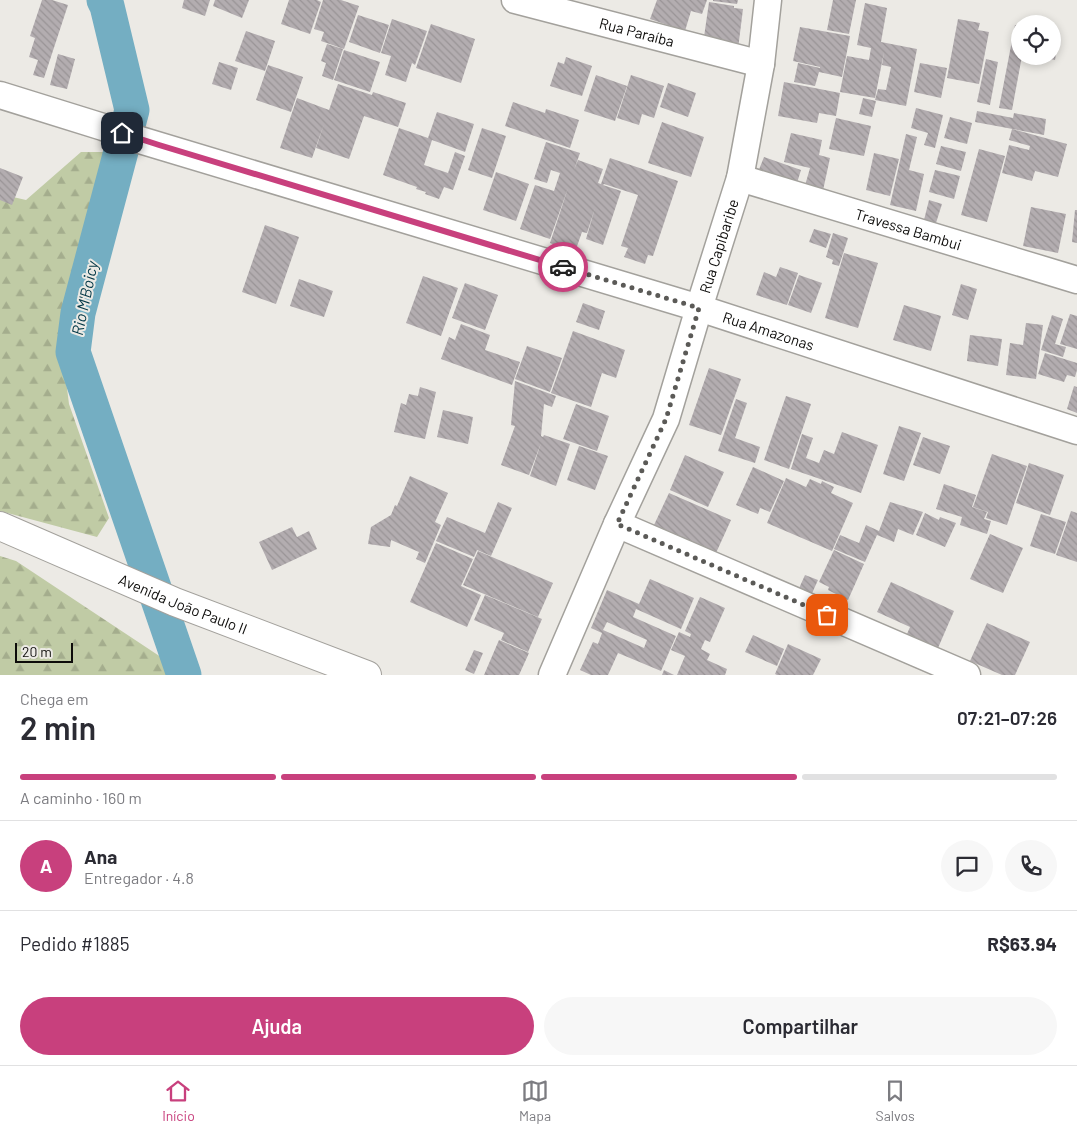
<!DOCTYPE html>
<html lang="pt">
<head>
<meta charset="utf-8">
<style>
	body { margin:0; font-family:Barlow,sans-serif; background:#f7f7f7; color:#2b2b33; height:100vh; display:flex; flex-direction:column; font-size:19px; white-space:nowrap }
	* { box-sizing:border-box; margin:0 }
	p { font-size:16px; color:#7c7c81 }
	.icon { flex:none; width:28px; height:28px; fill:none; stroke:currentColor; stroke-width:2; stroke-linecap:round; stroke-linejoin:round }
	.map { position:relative; height:675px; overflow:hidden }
	.drawer { display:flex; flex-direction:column; background:#fff; flex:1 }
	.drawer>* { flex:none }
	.controls { position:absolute; left:1011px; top:15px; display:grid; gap:10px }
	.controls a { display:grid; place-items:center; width:50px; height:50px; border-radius:50%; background:#fff; box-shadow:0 2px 8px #0003; font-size:25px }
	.scale { position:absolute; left:15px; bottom:12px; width:58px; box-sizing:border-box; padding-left:5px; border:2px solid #0d0c0a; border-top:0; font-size:14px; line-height:18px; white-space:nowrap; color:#0d0c0a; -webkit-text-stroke:4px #eceae5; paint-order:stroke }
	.pin { position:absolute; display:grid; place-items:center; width:42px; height:42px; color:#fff; margin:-21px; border-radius:10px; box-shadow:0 2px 8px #0006 }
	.courier { position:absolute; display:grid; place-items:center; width:50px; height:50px; margin:-25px; border:4px solid #c8407d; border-radius:50%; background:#fff; color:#222; box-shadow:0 1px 6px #0007 }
	.summary em { font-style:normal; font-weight:600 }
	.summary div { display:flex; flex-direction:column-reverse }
	.summary { display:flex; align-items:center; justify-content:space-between; height:85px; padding:0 20px }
	h1 { font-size:32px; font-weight:600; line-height:38px }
	.bar { display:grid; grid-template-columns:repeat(4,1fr); gap:8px 5px; align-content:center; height:60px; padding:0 20px }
	.bar i { height:6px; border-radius:4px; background:#e1e1e2 }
	.bar .on { background:#c8407d }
	.bar p { grid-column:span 4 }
	.line { display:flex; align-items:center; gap:12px; padding:0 20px; border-top:1px solid #e1e1e2 }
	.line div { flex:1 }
	.round { display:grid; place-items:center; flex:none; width:52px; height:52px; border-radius:26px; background:#f7f7f7 }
	.button { display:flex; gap:10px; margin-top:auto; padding:10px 20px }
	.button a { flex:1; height:58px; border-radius:30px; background:#c8407d; color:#fff; font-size:20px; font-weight:600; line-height:58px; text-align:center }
	.button a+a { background:#f7f7f7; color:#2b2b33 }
	.dock { display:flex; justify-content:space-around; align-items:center; height:70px; border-top:1px solid #e1e1e2; background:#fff; font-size:14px; color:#7c7c81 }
	.dock a { display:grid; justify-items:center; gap:2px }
	.dock .on { color:#c8407d }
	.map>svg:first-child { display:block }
</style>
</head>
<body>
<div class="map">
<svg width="1077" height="675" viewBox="0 0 1077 675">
	<defs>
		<pattern id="forest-firs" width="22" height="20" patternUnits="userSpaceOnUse" patternTransform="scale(1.25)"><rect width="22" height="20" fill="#c0cba5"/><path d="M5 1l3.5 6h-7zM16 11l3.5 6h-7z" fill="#a4ad8d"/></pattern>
		<pattern id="building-back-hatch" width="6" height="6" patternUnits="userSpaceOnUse" patternTransform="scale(1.25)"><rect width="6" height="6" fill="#b3adb0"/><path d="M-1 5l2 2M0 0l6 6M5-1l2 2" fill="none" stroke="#999496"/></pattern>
	</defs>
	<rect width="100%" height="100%" fill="#eceae5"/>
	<path fill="url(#forest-firs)" d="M81,152H105L103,197L75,262L60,333L69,404L109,518L97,537L0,511V194L26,200Z
		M0,556L16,561L188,675H0Z"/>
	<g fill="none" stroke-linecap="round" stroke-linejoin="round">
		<path stroke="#74aec2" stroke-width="35" d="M104,0L107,6L132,110L78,313L73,352L184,675"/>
	</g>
	<path fill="url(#building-back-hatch)" fill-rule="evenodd" d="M42,0H52L68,5L44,78L33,75L38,60L29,57L35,38L30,36Z
		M184,0H210L205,16L182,8Z
		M215,0H249L242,18L213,6Z
		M289,0H317L321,2L310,34L281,24Z
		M323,0H341L359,6L344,49L321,41L324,32L314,29Z
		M657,0H707L702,14L691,11L685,31L650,19Z
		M713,0H738L737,4L713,1Z
		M833,0H856L849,34L827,30Z
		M709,2L734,6V8L743,9L738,49L703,44Z
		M865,3L887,8L881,42L917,49L906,106L875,100L878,89L886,90L891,67L882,65L884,52L875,98L840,92L847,56L869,60L871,48L857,45Z
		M358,15L389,25L380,53L349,42Z
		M392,19L427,31L415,65L412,63L406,82L385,75L391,56L381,53Z
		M958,19L980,23L978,30L989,32L979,84L947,78Z
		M431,24L475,39L461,83L416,68Z
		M1015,25L1020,26V56H1022L1012,110L999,108Z
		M800,27L850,36L842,77L819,72L815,86L794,82L798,63L820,68V67L793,61Z
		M246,31L275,41L265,71L235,61Z
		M1052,34L1059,35L1055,60L1041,57V56H1052Z
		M327,44L343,49L333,80L322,76L326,63L321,61Z
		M344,50L380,62L370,92L334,80Z
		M58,54L75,59L67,89L50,85Z
		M566,57L592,66L582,96L550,86L558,62L564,64Z
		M986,59L998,62L990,105L977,102Z
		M219,62L238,68L231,90L212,84Z
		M920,63L947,68L941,98L914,92Z
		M268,65L303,77L291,112L256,100Z
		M596,75L627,86L615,121L584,111Z
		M631,75L664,86L654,118L642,114L639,125L617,118Z
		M784,82L840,93L836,116L819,113L817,123L778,116Z
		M668,83L696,93L688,117L660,107Z
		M338,84L372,95L373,92L406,103L398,127L364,116L349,159L316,148L324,124L312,158L280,148L297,98L329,110Z
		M863,98L876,101L872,117L859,114Z
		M513,102L545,113L546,109L579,120L570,148L505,126Z
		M916,108L943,115L935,148L924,145L928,133L911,128Z
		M977,111L1013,118L1014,113L1046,119L1044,135L975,122Z
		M437,112L474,124L465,152L432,140L424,165L448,173L455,152L465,156L453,190L444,187L439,199L425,194L426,192L416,189L417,187L383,175L399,128L428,138Z
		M950,117L972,123L967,144L944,138Z
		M836,118L871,126L864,156L829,149Z
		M662,122L704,137L691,177L648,163Z
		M482,128L506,136L492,178L468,170Z
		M1012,129L1067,144L1058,177L1035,171L1032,181L1002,173L1009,145L1029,150L1030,146L1009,140Z
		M791,133L822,140L819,155L830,158L822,195L804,189L810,168L784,162Z
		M906,134L917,137L909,170L924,174L916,211L890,205Z
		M546,142L580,153L574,170L578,160L603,169L598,183L601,184L610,158L678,181L653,256L648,255L645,264L624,257L628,248L621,246L638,195L604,184L603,185L621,191L603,245L586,239L595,208L587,233L582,232L575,252L550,243L568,188L550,239L520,229L535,185L554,191L560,173L551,170L547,183L534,179Z
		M941,146L966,152L961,171L936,164Z
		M979,149L1005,156L987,222L961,215Z
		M874,153L899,159L890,196L866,190Z
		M764,157L801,170L796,186L758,172Z
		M0,168L23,177L12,205L0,200Z
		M935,170L960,176L954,199L929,192Z
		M496,172L529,184L516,221L483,210Z
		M929,200L942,204L936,223L924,220Z
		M1031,207L1066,214L1058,253L1023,246Z
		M1075,210H1077V243L1072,242Z
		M265,225L299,237L276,304L242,292Z
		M814,229L831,234L826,248L809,242Z
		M833,233L848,238L839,266L832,264L833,260L826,257Z
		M844,253L878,263L858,328L825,318Z
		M780,267L798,273L787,305L756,295L764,272L776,277Z
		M799,275L822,283L811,313L788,305Z
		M423,276L458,288L441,336L406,323Z
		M299,279L333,291L324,317L290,306Z
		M465,283L498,295L485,330L452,318Z
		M961,284L977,289L968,320L952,315Z
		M583,303L605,311L599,330L576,322Z
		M904,305L941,316L931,351L893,340Z
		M1070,314L1077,316V349L1060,344Z
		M1052,315L1063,319L1055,344L1066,347L1063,357L1041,350Z
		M1026,323L1043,325L1036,379L1006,375L1010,343L1023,345Z
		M461,324L490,335L485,350L520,362L512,385L441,359L449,337L455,340Z
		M573,331L625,350L616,378L602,373L591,407L551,393Z
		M970,335L1002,339L998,366L967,361Z
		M527,346L562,358L550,392L515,379Z
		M1045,353L1077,363V370L1075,377L1067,375L1064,382L1038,374Z
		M709,368L741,379L721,435L689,425Z
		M515,381L556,396L552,407L544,404L541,436L543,437L544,435L570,444L556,486L530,476L541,443L529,475L501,465L515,426L511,425Z
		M1074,386L1077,387V413L1067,409Z
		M420,387L436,392L425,439L394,432L401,403L406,405L409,394L418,396Z
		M786,396L811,404L789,469L764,460Z
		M736,399L747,403L735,438L760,447L755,463L718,451Z
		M576,404L609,416L597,451L563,439Z
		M443,410L473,417L468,444L437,437Z
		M899,426L921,433L904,481L883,474Z
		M842,432L878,445L861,493L791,469L802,434L813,438L806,458L819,463L824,450L834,454Z
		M923,437L950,446L940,474L913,465Z
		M579,446L608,456L595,490L567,480Z
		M992,454L1027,466L1007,525L986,518L988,512L973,507Z
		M685,455L724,472L708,507L670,490Z
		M1029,463L1064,475L1050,515L1016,503Z
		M753,467L784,481L770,512L760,508L758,514L736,505Z
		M410,476L448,493L435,522L441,525L425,563L416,559L419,552L391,540L390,547L368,544L371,527L391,515L395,505L397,506Z
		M786,478L806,487L810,479L821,484L822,481L834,487L831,493L853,503L832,551L767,523Z
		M944,484L976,495L972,507L987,512L984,519L991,521L987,534L960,525L962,517L936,509Z
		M669,493L731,520L711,564L697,545L654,525Z
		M498,502L512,508L491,556L477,550L474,557L436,541L447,517L485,533Z
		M890,502L923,512L913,535L898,529L894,542L877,535L865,562L834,549L840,535L859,543L866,525L879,531Z
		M1071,511L1077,513V562L1056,555Z
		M925,513L939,520L940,517L956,523L945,547L916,535Z
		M1041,514L1066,522L1055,554L1030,546Z
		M292,527L297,537L309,531L317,549L272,570L259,542Z
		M990,534L1023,548L1003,593L970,579Z
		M436,543L473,559L461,586L481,595L467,627L410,602Z
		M834,550L864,564L848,600L828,590L829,587L819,582Z
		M478,551L553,583L538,617L463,585Z
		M805,575L818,580L809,600L796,595Z
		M650,579L694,598L681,629L636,609L633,617L676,636L661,671L618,653L608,675H591L580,670L593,642L598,644L602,633L591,628L607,590L639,604ZM607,622L647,640L644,648L603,630Z
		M891,582L954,611L938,648L907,634L910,627L877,612Z
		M485,595L542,619L528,652L501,640L504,633L474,620Z
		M700,597L725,608L710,642L705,640L701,649L710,654L707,660L727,669L725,675H677L685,656L671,650L679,632L690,637L691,634L685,631Z
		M987,623L1030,642L1015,675H1002L970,661Z
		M753,635L784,649L777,666L745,652Z
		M499,640L529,653L519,675H484Z
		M788,644L821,659L813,675H777L775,674Z
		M474,650L483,653L474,674L465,670Z
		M664,670L674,675H662Z"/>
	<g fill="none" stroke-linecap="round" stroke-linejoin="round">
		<g stroke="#a3a19c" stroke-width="29">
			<g id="minor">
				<path id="s1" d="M515,0L761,64"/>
				<path id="s2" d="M0,95L103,127L140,140L699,308L1077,431"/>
				<path id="s3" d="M740,178L1077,280"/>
				<path d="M617,524L967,675"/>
				<path id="s4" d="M552,675L617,524L666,419L699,308L740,178L761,64L768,0"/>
			</g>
		</g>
		<g stroke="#a3a19c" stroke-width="30">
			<g id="major">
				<path id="s5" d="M0,526L175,602L367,675"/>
			</g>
		</g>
		<use href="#minor" stroke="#fff" stroke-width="26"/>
		<use href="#major" stroke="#fff" stroke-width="28"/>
	</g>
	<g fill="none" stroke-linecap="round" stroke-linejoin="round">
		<path stroke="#5b5a57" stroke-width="5" stroke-dasharray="0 9" d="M563,267L699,308L666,419L617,524L827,615"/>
		<path stroke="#c8407d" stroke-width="6" d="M122,133L159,145L563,267"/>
	</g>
	<g text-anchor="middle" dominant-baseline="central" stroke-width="4" stroke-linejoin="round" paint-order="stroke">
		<g font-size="15" fill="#0d0c0a" stroke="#eceae5">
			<text stroke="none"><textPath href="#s1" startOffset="126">Rua Paraíba</textPath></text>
			<text stroke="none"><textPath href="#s3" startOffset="176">Travessa Bambui</textPath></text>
			<text stroke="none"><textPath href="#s4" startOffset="461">Rua Capibaribe</textPath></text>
			<text stroke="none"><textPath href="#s2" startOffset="804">Rua Amazonas</textPath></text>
			<text stroke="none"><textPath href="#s5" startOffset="199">Avenida João Paulo II</textPath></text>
		</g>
		<g font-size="16" font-style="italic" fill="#003645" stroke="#eceae5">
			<text transform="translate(84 298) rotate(-78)">Rio M'Boicy</text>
		</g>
	</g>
</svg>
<div class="controls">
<a><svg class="icon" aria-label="locate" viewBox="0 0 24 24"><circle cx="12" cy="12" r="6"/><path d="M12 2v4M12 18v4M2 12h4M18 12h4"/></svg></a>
</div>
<div class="scale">20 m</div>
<div class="pin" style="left:827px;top:615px;background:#ea580c"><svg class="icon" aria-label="bag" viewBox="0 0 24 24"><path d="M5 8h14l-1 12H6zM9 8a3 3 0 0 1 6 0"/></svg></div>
<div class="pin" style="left:122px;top:133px;background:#1f2937"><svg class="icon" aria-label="home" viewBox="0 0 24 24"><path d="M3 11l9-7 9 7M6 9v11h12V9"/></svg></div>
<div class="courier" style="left:563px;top:267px"><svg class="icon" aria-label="car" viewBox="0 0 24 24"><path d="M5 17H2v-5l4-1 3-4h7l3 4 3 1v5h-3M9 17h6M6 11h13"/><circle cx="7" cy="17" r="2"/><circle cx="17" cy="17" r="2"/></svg></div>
</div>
<section class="drawer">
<div class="summary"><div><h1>2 min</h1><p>Chega em</p></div><em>07:21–07:26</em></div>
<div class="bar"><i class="on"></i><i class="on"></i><i class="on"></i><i></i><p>A caminho · 160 m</p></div>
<div class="line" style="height:90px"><b class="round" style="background:#c8407d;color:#fff">A</b><div><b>Ana</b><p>Entregador · 4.8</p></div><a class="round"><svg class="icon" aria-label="chat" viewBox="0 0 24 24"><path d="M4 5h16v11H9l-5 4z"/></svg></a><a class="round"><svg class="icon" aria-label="phone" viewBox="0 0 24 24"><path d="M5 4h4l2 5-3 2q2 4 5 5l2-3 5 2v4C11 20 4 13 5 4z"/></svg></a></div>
<div class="line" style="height:65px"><div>Pedido #1885</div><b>R$63.94</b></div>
<div class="button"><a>Ajuda</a><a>Compartilhar</a></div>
</section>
<nav class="dock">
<a class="on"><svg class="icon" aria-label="home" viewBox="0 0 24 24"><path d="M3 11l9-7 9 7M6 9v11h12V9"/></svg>Início</a>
<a><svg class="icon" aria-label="map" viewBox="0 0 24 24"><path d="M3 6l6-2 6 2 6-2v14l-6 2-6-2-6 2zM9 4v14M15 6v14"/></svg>Mapa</a>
<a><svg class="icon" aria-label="saved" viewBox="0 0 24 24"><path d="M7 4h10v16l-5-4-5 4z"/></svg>Salvos</a>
</nav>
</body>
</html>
